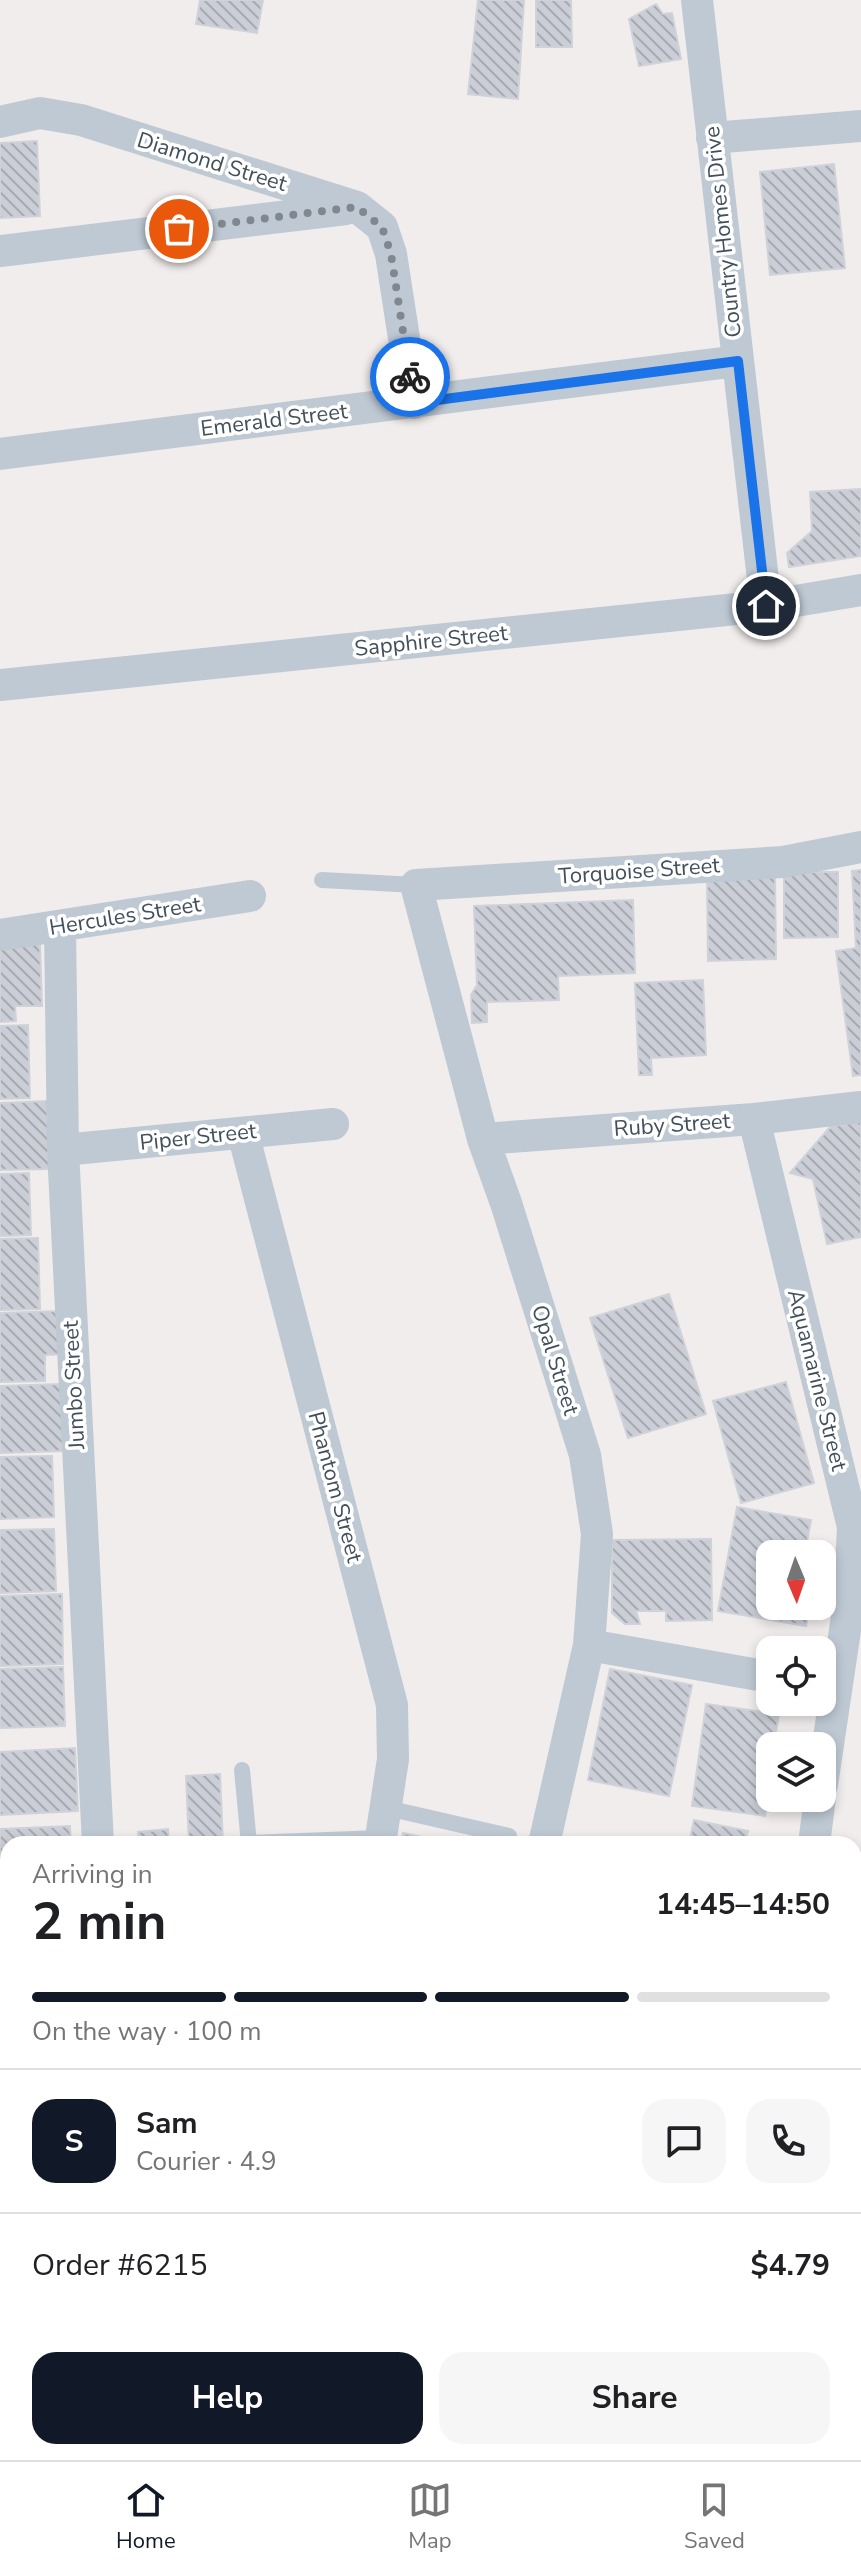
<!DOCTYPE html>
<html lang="en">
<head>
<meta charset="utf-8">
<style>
	body { margin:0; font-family:"Nunito Sans",sans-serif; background:#f6f6f6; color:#202124; height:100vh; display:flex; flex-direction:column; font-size:30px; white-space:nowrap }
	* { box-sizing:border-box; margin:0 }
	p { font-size:26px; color:#757577 }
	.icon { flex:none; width:44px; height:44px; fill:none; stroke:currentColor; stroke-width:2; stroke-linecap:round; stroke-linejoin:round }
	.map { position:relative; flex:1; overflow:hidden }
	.details { position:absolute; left:0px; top:1836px; width:862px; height:624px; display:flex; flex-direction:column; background:#fff; border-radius:24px 24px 0 0; box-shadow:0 4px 12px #0003 }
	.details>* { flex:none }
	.needle { width:52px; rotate:178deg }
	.controls { position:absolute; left:756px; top:1540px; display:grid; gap:16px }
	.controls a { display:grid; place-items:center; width:80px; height:80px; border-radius:16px; background:#fff; box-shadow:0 4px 12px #0003; font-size:40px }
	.pin { position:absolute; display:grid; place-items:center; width:68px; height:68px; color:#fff; margin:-34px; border:4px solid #fff; border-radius:50%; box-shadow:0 2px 8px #0007 }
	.courier { position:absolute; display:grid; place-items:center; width:80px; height:80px; margin:-40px; border:6px solid #1a73e8; border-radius:50%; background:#fff; color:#222; box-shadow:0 2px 10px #0007 }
	.overview em { font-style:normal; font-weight:700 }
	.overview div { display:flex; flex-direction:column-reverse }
	.overview { display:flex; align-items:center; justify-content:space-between; height:136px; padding:0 32px }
	h1 { font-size:52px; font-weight:700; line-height:60px }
	.bar { display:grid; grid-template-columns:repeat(4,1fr); gap:12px 8px; align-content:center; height:96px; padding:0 32px }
	.bar i { height:10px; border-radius:6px; background:#e0e0e0 }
	.bar .current { background:#111827 }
	.bar p { grid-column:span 4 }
	.line { display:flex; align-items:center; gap:20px; padding:0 32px; border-top:2px solid #e0e0e0 }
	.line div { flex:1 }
	.round { display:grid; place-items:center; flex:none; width:84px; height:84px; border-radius:24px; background:#f6f6f6 }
	.action { display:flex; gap:16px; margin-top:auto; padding:16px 32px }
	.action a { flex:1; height:92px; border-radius:24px; background:#111827; color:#fff; font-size:32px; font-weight:700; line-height:92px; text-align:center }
	.action a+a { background:#f6f6f6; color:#202124 }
	.dock { display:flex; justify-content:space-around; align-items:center; height:112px; border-top:2px solid #e0e0e0; background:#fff; font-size:22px; color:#757577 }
	.dock a { display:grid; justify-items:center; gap:4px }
	.dock .current { color:#111827 }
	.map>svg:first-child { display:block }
</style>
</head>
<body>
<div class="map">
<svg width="861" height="2460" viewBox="0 0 861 2460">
	<defs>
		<pattern id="building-back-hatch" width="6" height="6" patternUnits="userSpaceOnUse" patternTransform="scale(2)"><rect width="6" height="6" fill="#cbced6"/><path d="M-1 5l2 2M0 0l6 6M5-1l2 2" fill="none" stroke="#a6aab1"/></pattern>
	</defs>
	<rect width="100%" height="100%" fill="#f0edec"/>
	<path fill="url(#building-back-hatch)" stroke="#d0d2da" stroke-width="2" d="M200,0H263L257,33L196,24Z
		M478,0H524L518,99L468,94Z
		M536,0H571L572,47H536Z
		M656,4L663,14L672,13L681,59L639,66L629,19Z
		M37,141L40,216L0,218V143Z
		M834,164L845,268L770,275L760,172Z
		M861,489V556L789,567L787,553L812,531L810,492Z
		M861,870V948H856L852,871Z
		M784,872H838V937L784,938Z
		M775,875L776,959L708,961L707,877Z
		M633,900L635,973L558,976L559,1000L487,1002V1022L472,1023L471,995L477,985L474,906Z
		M40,944L42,1006H15L16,1021L0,1022V946Z
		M856,948H861V1075L853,1076L836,951Z
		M703,980L706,1055L651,1058L652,1075H639L635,983Z
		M28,1025L30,1098L0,1099V1026Z
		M47,1101L49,1169L0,1170V1103Z
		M861,1121V1237L827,1244L813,1179L790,1173L830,1127Z
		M29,1173L31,1235L0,1236V1174Z
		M38,1238L40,1309L0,1310V1239Z
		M669,1294L706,1414L628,1438L590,1318Z
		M61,1311L62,1354L45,1355V1381L0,1382V1313Z
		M786,1382L814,1483L741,1503L713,1401Z
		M61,1384L63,1451L0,1453V1386Z
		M52,1456L54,1517L0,1519V1457Z
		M737,1507L811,1520L805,1554H770V1606H810L806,1626L718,1611Z
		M54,1529L56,1591L0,1593V1530Z
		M711,1539L712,1620L666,1621V1611H636L640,1624H625L612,1613V1540Z
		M62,1594L63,1664L0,1666V1596Z
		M63,1667L65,1726L0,1728V1669Z
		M610,1669L692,1685L669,1796L588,1780Z
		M706,1704L779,1714L774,1746H770V1778L765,1816L692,1806Z
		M75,1748L78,1811L0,1815V1752Z
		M220,1774L223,1844H189L186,1776Z
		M694,1820L748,1831L745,1844H689Z
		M70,1826L71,1844H8V2010H0V1829Z
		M168,1829L169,1844H139L138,1832Z
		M403,1833L441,1841L440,1844H401Z
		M854,1977L861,1979V1995L854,2023Z
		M105,2452H208L209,2460H105Z"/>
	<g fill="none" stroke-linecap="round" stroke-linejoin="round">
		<path stroke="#bec9d4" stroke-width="16" d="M322,880L416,885
			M242,1770L249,1844
			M387,1808L509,1836
			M249,1843L381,1838"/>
		<path stroke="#bec9d4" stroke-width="32" d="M697,0L766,606
			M0,122L40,113L81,120L357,207L382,227L391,254L414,403
			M712,138L861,126
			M0,251L346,209
			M0,454L738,361
			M0,685L766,606L861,590
			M60,926L63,1150L98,1844
			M0,935L250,896
			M754,1119L853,1527L849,1603L822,1785
			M243,1133L392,1705L393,1759L380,1844
			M483,1139L754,1119L861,1107
			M63,1150L333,1124
			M589,1645L770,1677
			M544,1844L589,1645L597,1534L585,1455L506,1203L483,1139L416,885L783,862L861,847
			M814,1844L820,1798
			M854,1948L861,1949
			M0,2051L8,2050
			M854,2208L861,2209
			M0,2327H8
			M854,2406L861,2394
			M395,2460L397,2452
			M649,2460L651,2452
			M824,2460L828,2452"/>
	</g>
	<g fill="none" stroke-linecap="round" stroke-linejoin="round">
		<path stroke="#80878e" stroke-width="8" stroke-dasharray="0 14.4" d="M179,229L357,207L382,227L391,254L410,377"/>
		<path stroke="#1a73e8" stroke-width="10" d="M410,377L414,403L738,361L766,606"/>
	</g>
	<g text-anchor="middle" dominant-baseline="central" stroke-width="7" stroke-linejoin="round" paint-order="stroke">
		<g font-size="22" fill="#43505c" stroke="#fff">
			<text transform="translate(212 162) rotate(17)">Diamond Street</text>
			<text transform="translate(723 232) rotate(-96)">Country Homes Drive</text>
			<text transform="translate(274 420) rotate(-7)">Emerald Street</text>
			<text transform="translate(431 641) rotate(-6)">Sapphire Street</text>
			<text transform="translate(639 871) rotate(-4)">Torquoise Street</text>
			<text transform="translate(125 916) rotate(-9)">Hercules Street</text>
			<text transform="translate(672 1125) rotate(-4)">Ruby Street</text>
			<text transform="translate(198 1137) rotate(-6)">Piper Street</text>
			<text transform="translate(555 1360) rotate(73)">Opal Street</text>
			<text transform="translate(817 1380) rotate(76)">Aquamarine Street</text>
			<text transform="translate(74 1385) rotate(-93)">Jumbo Street</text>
			<text transform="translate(335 1487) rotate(75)">Phantom Street</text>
		</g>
	</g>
</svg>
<div class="controls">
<a><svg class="needle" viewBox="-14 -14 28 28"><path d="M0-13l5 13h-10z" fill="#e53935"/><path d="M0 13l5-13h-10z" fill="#757577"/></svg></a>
<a><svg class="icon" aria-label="locate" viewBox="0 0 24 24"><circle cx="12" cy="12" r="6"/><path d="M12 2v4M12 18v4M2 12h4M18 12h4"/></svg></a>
<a><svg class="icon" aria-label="layers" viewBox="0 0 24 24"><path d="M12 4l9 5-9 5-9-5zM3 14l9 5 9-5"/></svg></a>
</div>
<div class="pin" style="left:179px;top:229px;background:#ea580c"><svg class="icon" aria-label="bag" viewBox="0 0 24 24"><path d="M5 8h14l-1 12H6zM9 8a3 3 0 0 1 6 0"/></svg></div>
<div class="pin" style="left:766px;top:606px;background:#1f2937"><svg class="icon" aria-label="home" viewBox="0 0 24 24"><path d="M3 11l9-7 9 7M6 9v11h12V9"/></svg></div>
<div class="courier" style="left:410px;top:377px"><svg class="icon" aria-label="bike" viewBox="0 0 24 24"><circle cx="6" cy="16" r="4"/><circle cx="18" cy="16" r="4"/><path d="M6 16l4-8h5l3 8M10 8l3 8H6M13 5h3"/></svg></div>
<section class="details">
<div class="overview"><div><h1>2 min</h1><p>Arriving in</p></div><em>14:45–14:50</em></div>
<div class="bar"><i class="current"></i><i class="current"></i><i class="current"></i><i></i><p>On the way · 100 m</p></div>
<div class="line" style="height:144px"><b class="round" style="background:#111827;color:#fff">S</b><div><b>Sam</b><p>Courier · 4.9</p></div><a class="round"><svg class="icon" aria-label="chat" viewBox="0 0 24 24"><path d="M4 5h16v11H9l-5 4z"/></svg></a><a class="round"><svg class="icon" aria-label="phone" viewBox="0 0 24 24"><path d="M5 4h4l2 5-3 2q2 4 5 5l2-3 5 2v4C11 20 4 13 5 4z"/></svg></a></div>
<div class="line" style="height:104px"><div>Order #6215</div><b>$4.79</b></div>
<div class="action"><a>Help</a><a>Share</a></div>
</section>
</div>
<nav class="dock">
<a class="current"><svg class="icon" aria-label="home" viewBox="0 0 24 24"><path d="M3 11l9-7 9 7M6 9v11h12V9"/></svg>Home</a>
<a><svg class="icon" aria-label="map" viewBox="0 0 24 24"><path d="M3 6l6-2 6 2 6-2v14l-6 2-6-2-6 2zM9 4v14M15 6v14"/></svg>Map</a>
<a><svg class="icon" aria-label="saved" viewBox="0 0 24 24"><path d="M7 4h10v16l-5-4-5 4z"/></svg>Saved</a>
</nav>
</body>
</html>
